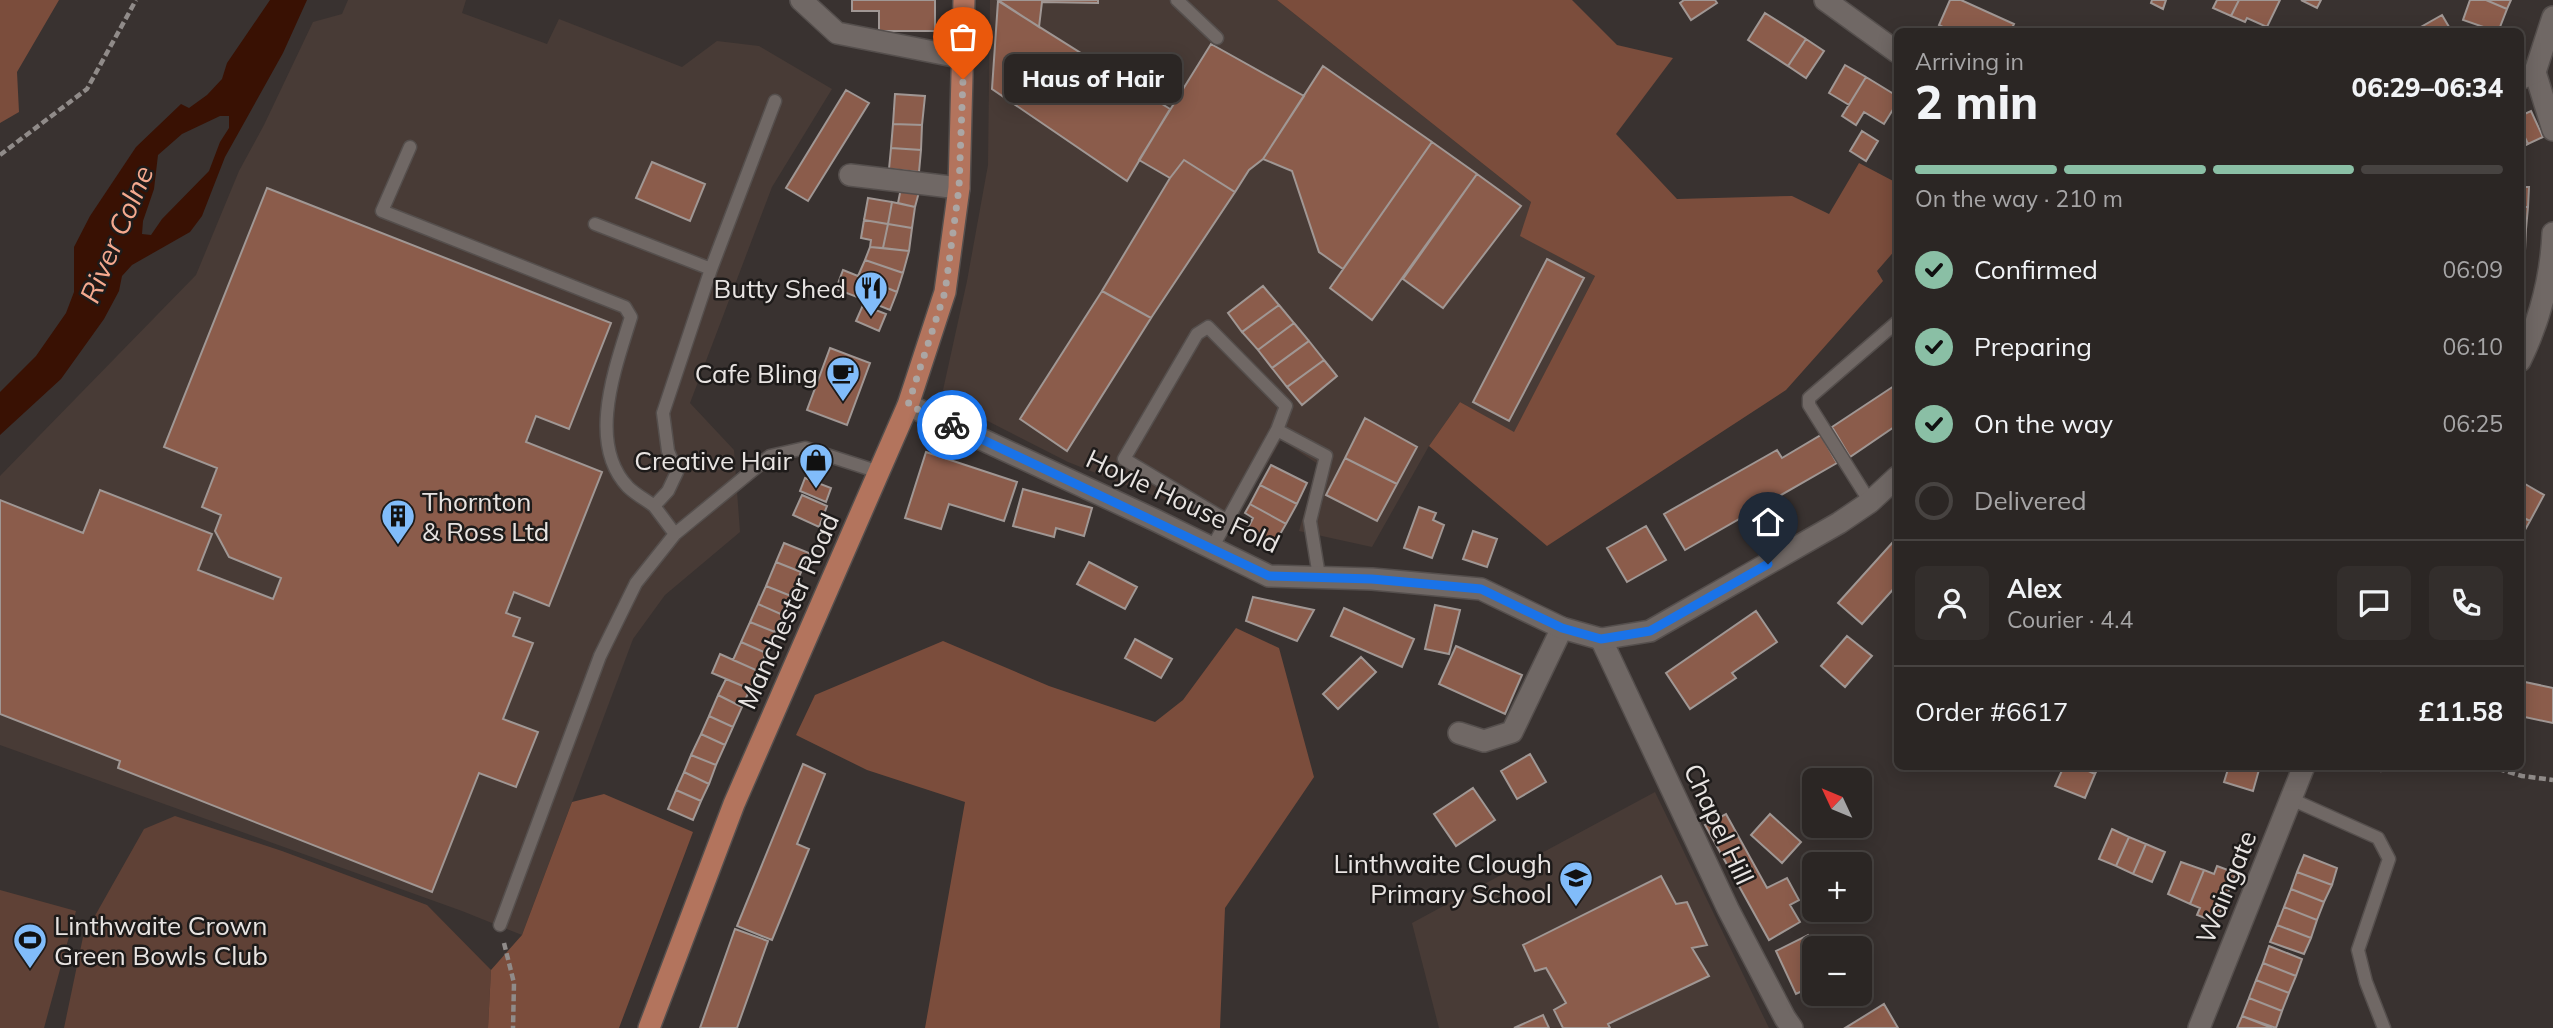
<!DOCTYPE html>
<html lang="en">
<head>
<meta charset="utf-8">
<style>
	body { margin:0; font-family:Mulish,sans-serif; background:#332e2c; color:#f1f3f6; height:100vh; display:flex; flex-direction:column; font-size:26px; white-space:nowrap }
	* { box-sizing:border-box; margin:0 }
	p { font-size:23px; color:#a6a5a6 }
	.icon { flex:none; width:38px; height:38px; fill:none; stroke:currentColor; stroke-width:2; stroke-linecap:round; stroke-linejoin:round }
	.map { position:relative; flex:1; overflow:hidden }
	.sheet { position:absolute; left:1894px; top:28px; width:630px; height:742px; display:flex; flex-direction:column; background:#2b2624; border-radius:10px; box-shadow:0 4px 18px #0003,0 0 0 2px #474341 }
	.sheet>* { flex:none }
	.needle { width:46px; rotate:314deg }
	.controls { position:absolute; left:1802px; top:768px; display:grid; gap:14px }
	.controls a { display:grid; place-items:center; width:70px; height:70px; border-radius:10px; background:#2b2624; box-shadow:0 4px 18px #0003,0 0 0 2px #474341; font-size:35px }
	.pin { position:absolute; display:grid; place-items:center; width:60px; height:60px; color:#fff; margin:-72px -30px; border-radius:50% 50% 50% 0; rotate:-45deg; box-shadow:0 0 7px #0007 }
	.pin .icon { rotate:45deg }
	.courier { position:absolute; display:grid; place-items:center; width:70px; height:70px; margin:-35px; border:5px solid #1a73e8; border-radius:50%; background:#fff; color:#222; box-shadow:0 2px 9px #0007 }
	.bubble { position:absolute; height:49px; border-radius:10px; background:#2b2624; box-shadow:0 4px 18px #0003,0 0 0 2px #474341; font-size:23px; font-weight:800; line-height:49px; text-align:center }
	.summary em { font-style:normal; font-weight:800 }
	.summary div { display:flex; flex-direction:column-reverse }
	.summary { display:flex; align-items:center; justify-content:space-between; height:119px; padding:0 21px }
	h1 { font-size:46px; font-weight:800; line-height:52px }
	.bar { display:grid; grid-template-columns:repeat(4,1fr); gap:10px 7px; align-content:center; height:84px; padding:0 21px }
	.bar i { height:9px; border-radius:5px; background:#474341 }
	.bar .selected { background:#8abfa5 }
	.bar p { grid-column:span 4 }
	.line { display:flex; align-items:center; gap:18px; padding:0 21px; border-top:2px solid #474341 }
	.line div { flex:1 }
	.round { display:grid; place-items:center; flex:none; width:74px; height:74px; border-radius:10px; background:#332e2c }
	ol { padding:0 21px; list-style:none }
	li { display:flex; align-items:center; gap:21px; height:77px }
	li p { margin-inline-start:auto }
	li .icon { padding:7px; border-radius:50%; background:#8abfa5; color:#111; stroke-width:4 }
	li:last-child { color:#a6a5a6 }
	li i { width:38px; height:38px; border:4px solid #474341; border-radius:50% }
	.map>svg:first-child { display:block }
</style>
</head>
<body>
<div class="map">
<svg width="2553" height="1028" viewBox="0 0 2553 1028">
	<rect width="100%" height="100%" fill="#393230"/>
	<path fill="#483b36" d="M348,0H466L462,13L547,44L559,19L682,67L717,41L759,46L832,89L772,187L690,403L734,450L740,532L665,595L633,639L522,935L462,911L0,745V476L196,275L239,171L264,125L313,22L342,14Z
		M990,0H1277L1531,202L1521,236L1595,276L1514,433L1460,402L1429,446L1372,547L1299,531L1318,464L1281,440L1256,483L1225,524L1068,462L970,412L943,390L967,281L988,165Z
		M1655,792L1769,1028H1439L1412,923Z"/>
	<path fill="#5f4136" d="M175,816L282,851L427,905L491,970L488,1028H64L83,937L144,829Z
		M0,890L76,911L44,1028H0Z"/>
	<path fill="#7b4d3c" d="M0,0H59L17,72L19,112L0,123Z
		M1277,0H1572L1617,45L1673,58L1616,134L1677,199L1792,196L1829,214L1859,163L1897,183V248L1877,271L1883,281L1786,390L1547,546L1429,446L1460,402L1514,432L1595,276L1520,236L1531,202Z
		M1236,628L1279,648L1314,777L1225,908L1220,1028H925L965,802L867,770L796,735L815,695L943,641L1049,686L1155,722L1183,700Z
		M604,794L693,832L619,1028H488L491,970L522,935L572,802Z"/>
	<path fill="#391103" fill-rule="evenodd" d="M270,0H307L283,53L225,157L202,216L190,232L132,265L122,276L119,291L104,319L61,379L0,435V392L36,356L66,313L74,292V247L90,216L136,147L181,104L189,108L207,95L222,79L227,63ZM220,116H229V128L220,142L209,171L162,219L151,235L142,234L143,221L154,189L158,155L182,134Z"/>
	<path fill="#8b5c4b" stroke="#a09794" stroke-width="2" d="M852,0H935V31H879V11H852Z
		M998,0H1098V3L1042,2L1039,27Z
		M1684,0H1715L1717,3L1691,20L1680,3Z
		M1950,0H1961L2014,24L2010,32H1952L1939,25Z
		M2152,0H2166L2163,9L2151,3Z
		M2217,0H2239L2231,16L2213,8Z
		M2239,0H2280L2267,27L2247,18L2245,22L2231,16Z
		M2301,0H2321L2317,8Z
		M2470,0H2486L2507,9L2498,32L2463,20Z
		M2486,0H2511L2507,9Z
		M998,1L1170,109L1127,181L992,89Z
		M1765,13L1806,39L1788,66L1748,40Z
		M2442,15L2452,32H2423L2421,27Z
		M1806,39L1824,51L1806,78L1788,66Z
		M1211,44L1304,96L1263,159L1249,170L1235,192L1184,160L1170,178L1139,160Z
		M1845,65L1866,77L1849,105L1829,93Z
		M1323,66L1432,142L1343,269L1319,252L1292,171L1263,159Z
		M1866,77L1897,96V103L1884,124L1864,112L1856,125L1842,116Z
		M846,90L869,103L808,201L786,188Z
		M895,94L925,96L922,125L893,124Z
		M2531,111L2543,137L2528,144L2520,127V116Z
		M893,124L922,125L921,150L891,148Z
		M2520,127L2528,144L2520,148Z
		M1862,131L1878,141L1866,161L1850,151Z
		M1432,142L1477,174L1372,320L1330,288Z
		M891,148L921,150L919,172L889,169Z
		M1184,160L1235,192L1151,318L1102,291L1170,178Z
		M652,162L705,184L690,221L636,198Z
		M1477,174L1521,206L1443,308L1403,279Z
		M2520,187H2529L2528,207H2520Z
		M267,188L611,323L569,429L536,416L526,442L602,472L549,606L514,592L506,613L520,618L513,636L533,643L503,719L538,732L516,787L479,773L432,892L118,768L120,761L0,714V500L83,533L100,490L212,534L198,570L273,599L281,578L229,557L215,531L221,515L202,507L217,468L164,447Z
		M901,188L919,192L915,207L898,203Z
		M868,198L892,202L888,224L864,220Z
		M892,202L915,207L912,228L888,224Z
		M2520,207H2528L2526,229H2520Z
		M864,220L888,224L883,248L870,247L871,240L861,238Z
		M888,224L912,228L909,251L883,248Z
		M2520,229H2526L2525,251L2520,250Z
		M870,247L909,251L903,273L865,260Z
		M1547,259L1584,278L1509,421L1473,402Z
		M865,260L903,273L897,292L858,276Z
		M843,270L873,282L865,300L836,289Z
		M873,282L897,292L890,310L865,300Z
		M1263,286L1279,305L1242,332L1228,313Z
		M1102,291L1151,318L1067,451L1020,419Z
		M863,305L886,314L879,331L856,321Z
		M1279,305L1294,323L1258,350L1242,332Z
		M1294,323L1309,341L1272,368L1258,350Z
		M1309,341L1324,360L1287,387L1272,368Z
		M830,348L870,363L847,425L807,410Z
		M1324,360L1337,376L1302,405L1287,387Z
		M1897,384V425L1850,457L1832,427Z
		M1365,418L1417,447L1397,484L1345,458Z
		M1821,435L1837,463L1685,550L1664,514L1777,450L1782,458Z
		M926,452L1017,482L1004,521L949,504L941,529L905,518Z
		M1345,458L1397,484L1377,521L1326,495Z
		M1271,465L1307,483L1297,504L1260,485Z
		M805,478L831,488L826,502L800,491Z
		M2520,481L2544,495L2530,521L2520,516Z
		M1260,485L1297,504L1286,524L1250,504Z
		M1023,489L1092,508L1084,536L1056,528L1054,537L1013,526Z
		M802,495L827,506L819,527L793,515Z
		M1250,504L1286,524L1275,543L1248,528L1253,518L1245,513Z
		M1419,507L1436,513L1433,520L1444,525L1432,558L1404,548Z
		M2520,516L2530,521L2520,539Z
		M1646,526L1666,560L1627,582L1607,548Z
		M1473,531L1497,539L1487,567L1463,559Z
		M1893,542L1897,546V585L1862,624L1838,603Z
		M784,543L809,553L801,572L776,562Z
		M776,562L801,572L791,596L766,586Z
		M1089,562L1137,587L1125,609L1077,584Z
		M766,586L791,596L783,615L758,604Z
		M1253,597L1314,610L1297,641L1246,621Z
		M758,604L783,615L775,632L750,622Z
		M1435,605L1460,610L1449,654L1425,649Z
		M1344,608L1414,639L1402,667L1331,636Z
		M1756,611L1777,642L1732,673L1736,678L1690,709L1666,673Z
		M750,622L775,632L766,653L741,642Z
		M1847,636L1872,656L1845,687L1821,666Z
		M1135,639L1172,659L1161,678L1125,658Z
		M741,642L766,653L758,671L733,660Z
		M1456,646L1522,675L1505,714L1439,684Z
		M720,654L758,671L750,689L712,673Z
		M1361,657L1376,672L1338,709L1323,694Z
		M726,679L750,689L742,707L718,695Z
		M2525,682L2553,688V723L2520,716Z
		M718,695L742,707L733,727L709,716Z
		M709,716L733,727L725,745L701,734Z
		M701,734L725,745L716,765L691,755Z
		M1530,754L1546,782L1517,799L1501,771Z
		M691,755L716,765L709,784L684,772Z
		M803,764L825,774L797,844L809,849L772,940L737,926Z
		M2064,766H2078L2095,774L2085,798L2055,786Z
		M2078,766H2099L2095,774Z
		M2229,766H2260L2253,791L2224,782Z
		M684,772L709,784L701,801L676,790Z
		M1473,788L1495,820L1456,846L1434,814Z
		M676,790L701,801L693,820L668,809Z
		M1726,814L1767,888L1787,878L1799,900L1790,905L1800,922L1769,940L1705,825Z
		M1770,814L1801,842L1782,863L1751,835Z
		M2112,829L2129,837L2116,866L2099,859Z
		M2129,837L2146,844L2133,874L2116,866Z
		M2146,844L2165,852L2152,882L2133,874Z
		M2304,855L2337,868L2332,885L2297,872Z
		M2181,862L2204,870L2190,904L2168,894Z
		M2217,866L2236,873L2216,922L2197,915L2200,908L2190,904L2204,870L2214,874Z
		M2297,872L2332,885L2324,902L2291,889Z
		M1661,876L1676,904L1687,902L1707,945L1692,948L1709,976L1608,1024L1610,1028H1563L1554,1010L1566,1003L1546,968L1535,971L1523,945Z
		M2291,889L2324,902L2317,920L2284,907Z
		M2284,907L2317,920L2311,938L2277,925Z
		M2277,925L2311,938L2304,954L2270,942Z
		M735,929L768,941L737,1028H700Z
		M1808,935L1815,950V985L1796,994L1776,951Z
		M2269,946L2302,959L2296,976L2263,963Z
		M2263,963L2296,976L2289,993L2256,980Z
		M2256,980L2289,993L2282,1011L2249,998Z
		M2249,998L2282,1011L2276,1028L2242,1016Z
		M1884,1004L1898,1028H1845Z
		M1543,1015L1549,1028H1514Z
		M2242,1016L2272,1028H2237Z"/>
	<g fill="none" stroke-linecap="round" stroke-linejoin="round">
		<g stroke="#554f4d" stroke-width="15">
			<path id="service" d="M1177,0L1217,38
				M410,147L382,211L625,307L631,317C616,366 586,443 628,487C635,494 646,500 654,506
				M595,224L711,269L663,413L668,451L677,472L668,491L654,506L675,534
				M711,269L775,101
				M1277,430L1326,456L1310,521L1319,576
				M1870,502L1809,405V398L1897,322
				M1212,548L1277,430L1286,406L1208,327L1197,334L1124,459L1226,520
				M2291,799L2378,838L2389,859L2358,950L2366,982L2384,1028
				M500,925L600,656L636,583L675,534L770,456L805,448L879,472"/>
		</g>
		<g stroke="#554f4d" stroke-width="24">
			<path id="minor" d="M801,0L837,33L964,58
				M1825,0L1897,52
				M2535,72L2553,130
				M850,175L959,188
				M2520,361C2540,320 2551,279 2553,233
				M1601,639L1728,909L1785,1018L1792,1028
				M1459,733L1484,741L1512,732L1562,628
				M2199,1028L2304,766"/>
		</g>
		<g stroke="#554f4d" stroke-width="24">
			<path id="tertiary" d="M2520,79L2535,72L2553,17
				M908,405L1155,520L1269,576L1372,579L1481,589L1562,628L1601,639L1650,631L1839,523L1870,502L1897,477"/>
		</g>
		<g stroke="#554f4d" stroke-width="24">
			<path id="primary" d="M649,1028L734,804L908,405L945,292L959,188L964,0"/>
		</g>
		<path stroke="#908b89" stroke-width="4.5" stroke-dasharray="7 3.5" stroke-linecap="butt" d="M0,155L87,89L136,0
			M2371,766L2381,770L2392,766
			M2488,766L2522,776L2553,780
			M504,943L514,983L513,1028"/>
		<use href="#service" stroke="#706865" stroke-width="12"/>
		<use href="#minor" stroke="#706865" stroke-width="21"/>
		<use href="#tertiary" stroke="#706865" stroke-width="21"/>
		<use href="#primary" stroke="#b3745d" stroke-width="21"/>
	</g>
	<g fill="none" stroke-linecap="round" stroke-linejoin="round">
		<path stroke="#aba6a4" stroke-width="7" stroke-dasharray="0 12.6" d="M952,425L908,405L945,292L959,188L963,79"/>
		<path stroke="#1a73e8" stroke-width="9" d="M952,425L1269,576L1372,579L1481,589L1562,628L1601,639L1650,631L1768,564"/>
	</g>
	<defs>
		<g id="restaurant-pin" transform="scale(1.75)"><path d="M0 17L-7.5 6A9.5 9.5 0 1 1 7.5 6Z" fill="#81bcfa" stroke="#1e1b1a"/><path d="M-5-6h1v4h1v-4h1v4h1v-4h1v5L-1.5 .5V6h-2V.5L-5-1ZM5-6V6H3V1.5H1.5Q1.5-4 5-6Z" fill="#111"/></g>
		<g id="cafe-pin" transform="scale(1.75)"><path d="M0 17L-7.5 6A9.5 9.5 0 1 1 7.5 6Z" fill="#81bcfa" stroke="#1e1b1a"/><path d="M-5.5-4.5H6V0H3Q3 3.5 0 3.5H-2.5Q-5.5 3.5-5.5 0ZM3-3.2v2h1.7v-2ZM-6 4.5H4V6H-6Z" fill="#111"/></g>
		<g id="shop-pin" transform="scale(1.75)"><path d="M0 17L-7.5 6A9.5 9.5 0 1 1 7.5 6Z" fill="#81bcfa" stroke="#1e1b1a"/><path d="M-5-2.5h2.3a2.7 3.5 0 0 1 5.4 0H5L5.5 6h-11ZM-1.5-2.5h3a1.5 2.3 0 0 0-3 0Z" fill="#111"/></g>
		<g id="building-pin" transform="scale(1.75)"><path d="M0 17L-7.5 6A9.5 9.5 0 1 1 7.5 6Z" fill="#81bcfa" stroke="#1e1b1a"/><path d="M-4-6H4V6H1V3H-1V6H-4ZM-2.5-4.3h1.7v1.8h-1.7ZM.8-4.3h1.7v1.8H.8ZM-2.5-1h1.7V.8h-1.7ZM.8-1h1.7V.8H.8Z" fill="#111"/></g>
		<g id="school-pin" transform="scale(1.75)"><path d="M0 17L-7.5 6A9.5 9.5 0 1 1 7.5 6Z" fill="#81bcfa" stroke="#1e1b1a"/><path d="M0-5L7-2L0 1L-7-2ZM-4 1L0 2.5L4 1V4Q0 6-4 4Z" fill="#111"/></g>
		<g id="stadium-pin" transform="scale(1.75)"><path d="M0 17L-7.5 6A9.5 9.5 0 1 1 7.5 6Z" fill="#81bcfa" stroke="#1e1b1a"/><path d="M0-5a6.5 5 0 1 0 0 10a6.5 5 0 1 0 0-10ZM-3.5-1.8h7v3.6h-7Z" fill="#111"/></g>
	</defs>
	<g fill-rule="evenodd">
		<use href="#restaurant-pin" x="871" y="288"/>
		<use href="#cafe-pin" x="843" y="373"/>
		<use href="#shop-pin" x="816" y="460"/>
		<use href="#building-pin" x="398" y="516"/>
		<use href="#school-pin" x="1576" y="878"/>
		<use href="#stadium-pin" x="30" y="940"/>
	</g>
	<g text-anchor="middle" dominant-baseline="central" stroke-width="5" stroke-linejoin="round" paint-order="stroke">
		<g font-size="26" fill="#e8e4e2" stroke="#1e1b1a" text-anchor="end">
			<text x="846" y="288">Butty Shed</text>
			<text x="818" y="373">Cafe Bling</text>
			<text x="792" y="460">Creative Hair</text>
			<text x="422" y="501" text-anchor="start">Thornton<tspan x="422" dy="30">&amp; Ross Ltd</tspan></text>
			<text x="1552" y="863">Linthwaite Clough<tspan x="1552" dy="30">Primary School</tspan></text>
			<text x="54" y="925" text-anchor="start">Linthwaite Crown<tspan x="54" dy="30">Green Bowls Club</tspan></text>
		</g>
		<g font-size="26" fill="#e8e4e2" stroke="#1e1b1a">
			<text transform="translate(1183 501) rotate(25)">Hoyle House Fold</text>
			<text transform="translate(788 611) rotate(-66)">Manchester Road</text>
			<text transform="translate(1719 824) rotate(65)">Chapel Hill</text>
			<text transform="translate(2226 887) rotate(-68)">Waingate</text>
		</g>
		<g font-size="28" font-style="italic" fill="#f5a98e" stroke="#1e1b1a">
			<text transform="translate(116 234) rotate(-67)">River Colne</text>
		</g>
	</g>
</svg>
<div class="controls">
<a><svg class="needle" viewBox="-14 -14 28 28"><path d="M0-13l5 13h-10z" fill="#e53935"/><path d="M0 13l5-13h-10z" fill="#a6a5a6"/></svg></a>
<a>+</a>
<a>−</a>
</div>
<div class="pin" style="left:963px;top:79px;background:#ea580c"><svg class="icon" aria-label="bag" viewBox="0 0 24 24"><path d="M5 8h14l-1 12H6zM9 8a3 3 0 0 1 6 0"/></svg></div>
<div class="pin" style="left:1768px;top:564px;background:#1f2937"><svg class="icon" aria-label="home" viewBox="0 0 24 24"><path d="M3 11l9-7 9 7M6 9v11h12V9"/></svg></div>
<div class="courier" style="left:952px;top:425px"><svg class="icon" aria-label="bike" viewBox="0 0 24 24"><circle cx="6" cy="16" r="4"/><circle cx="18" cy="16" r="4"/><path d="M6 16l4-8h5l3 8M10 8l3 8H6M13 5h3"/></svg></div>
<div class="bubble" style="left:1004px;top:54px;width:178px">Haus of Hair</div>
<section class="sheet">
<div class="summary"><div><h1>2 min</h1><p>Arriving in</p></div><em>06:29–06:34</em></div>
<div class="bar"><i class="selected"></i><i class="selected"></i><i class="selected"></i><i></i><p>On the way · 210 m</p></div>
<ol>
<li><svg class="icon" aria-label="check" viewBox="0 0 24 24"><path d="M5 12l5 5 9-10"/></svg>Confirmed<p>06:09</p></li>
<li><svg class="icon" aria-label="check" viewBox="0 0 24 24"><path d="M5 12l5 5 9-10"/></svg>Preparing<p>06:10</p></li>
<li><svg class="icon" aria-label="check" viewBox="0 0 24 24"><path d="M5 12l5 5 9-10"/></svg>On the way<p>06:25</p></li>
<li><i></i>Delivered</li>
</ol>
<div class="line" style="height:126px"><a class="round"><svg class="icon" aria-label="person" viewBox="0 0 24 24"><circle cx="12" cy="8" r="4"/><path d="M4 21q1-7 8-7t8 7"/></svg></a><div><b>Alex</b><p>Courier · 4.4</p></div><a class="round"><svg class="icon" aria-label="chat" viewBox="0 0 24 24"><path d="M4 5h16v11H9l-5 4z"/></svg></a><a class="round"><svg class="icon" aria-label="phone" viewBox="0 0 24 24"><path d="M5 4h4l2 5-3 2q2 4 5 5l2-3 5 2v4C11 20 4 13 5 4z"/></svg></a></div>
<div class="line" style="height:91px"><div>Order #6617</div><b>£11.58</b></div>
</section>
</div>
</body>
</html>
